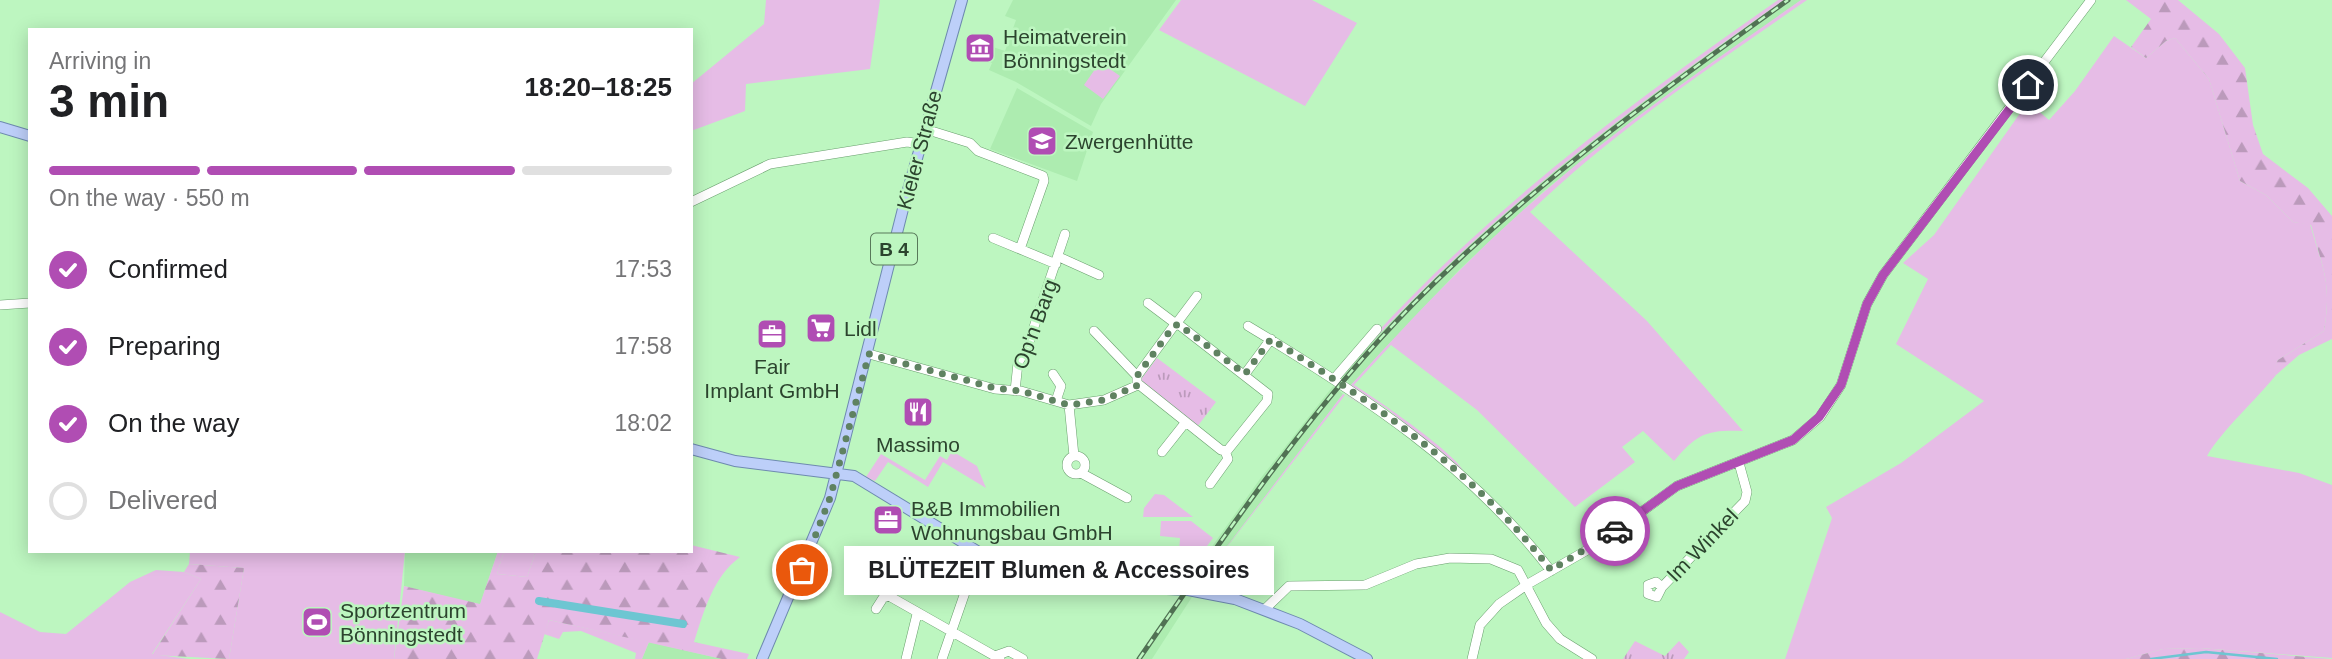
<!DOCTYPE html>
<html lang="en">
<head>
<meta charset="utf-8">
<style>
	body { margin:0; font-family:Arial,sans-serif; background:#f2f2f2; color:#202124; height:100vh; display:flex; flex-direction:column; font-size:26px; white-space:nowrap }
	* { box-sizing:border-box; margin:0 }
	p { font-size:23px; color:#757577 }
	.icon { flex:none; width:38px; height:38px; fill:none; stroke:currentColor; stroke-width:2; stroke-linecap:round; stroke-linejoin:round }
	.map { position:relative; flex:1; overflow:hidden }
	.side { position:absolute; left:28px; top:28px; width:665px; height:525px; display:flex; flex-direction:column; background:#fff; border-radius:0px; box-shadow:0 4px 18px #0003 }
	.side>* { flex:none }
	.pin { position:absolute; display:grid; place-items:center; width:60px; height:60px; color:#fff; margin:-30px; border:4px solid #fff; border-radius:50%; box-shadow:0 2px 7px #0007 }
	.courier { position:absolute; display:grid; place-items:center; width:70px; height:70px; margin:-35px; border:5px solid #b04db3; border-radius:50%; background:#fff; color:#222; box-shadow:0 2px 9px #0007 }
	.bubble { position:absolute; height:49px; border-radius:0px; background:#fff; box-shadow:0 4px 18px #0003; font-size:23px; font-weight:700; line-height:49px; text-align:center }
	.head em { font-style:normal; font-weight:700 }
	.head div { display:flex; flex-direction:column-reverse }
	.head { display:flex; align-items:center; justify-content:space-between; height:119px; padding:0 21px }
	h1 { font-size:46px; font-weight:700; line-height:52px }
	.bar { display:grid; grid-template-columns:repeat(4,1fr); gap:10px 7px; align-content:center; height:84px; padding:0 21px }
	.bar i { height:9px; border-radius:5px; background:#e0e0e0 }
	.bar .on { background:#b04db3 }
	.bar p { grid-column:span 4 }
	ol { padding:0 21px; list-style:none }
	li { display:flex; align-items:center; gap:21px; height:77px }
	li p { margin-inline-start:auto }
	li .icon { padding:7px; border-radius:50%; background:#b04db3; color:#fff; stroke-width:4 }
	li:last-child { color:#757577 }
	li i { width:38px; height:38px; border:4px solid #e0e0e0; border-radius:50% }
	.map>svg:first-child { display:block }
</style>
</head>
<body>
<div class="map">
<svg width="2332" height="659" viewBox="0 0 2332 659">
	<defs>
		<pattern id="forest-firs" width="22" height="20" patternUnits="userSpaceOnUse" patternTransform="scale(1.75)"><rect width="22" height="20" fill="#e6bce6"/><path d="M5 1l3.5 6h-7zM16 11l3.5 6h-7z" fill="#bb9abb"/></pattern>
		<pattern id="park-tufts" width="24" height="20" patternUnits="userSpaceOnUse" patternTransform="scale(1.75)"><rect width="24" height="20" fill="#e6bce6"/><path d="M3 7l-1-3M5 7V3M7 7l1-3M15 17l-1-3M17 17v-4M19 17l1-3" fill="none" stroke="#bb9abb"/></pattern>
	</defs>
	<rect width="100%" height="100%" fill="#bdf6c0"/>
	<path fill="#adecb0" d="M1013,0H1176L1101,104L1091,126L1016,82L989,70L992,63L985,60L990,46L1005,51L1016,20L1005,16Z
		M1784,0H1801L1629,124L1545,190L1460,269L1350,386L1345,374L1382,331L1455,258L1540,181L1621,116Z
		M1017,88L1093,132L1077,181L990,149Z
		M1333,386L1343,394L1199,584L1186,583L1260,479Z
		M405,551H498L480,605L404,586Z
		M1180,595L1192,597L1152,659H1136Z
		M649,642L722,659H642Z"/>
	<path fill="#e6bce6" d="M766,0H880L870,69L746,84L745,111L691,131V84L764,24Z
		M1181,0H1312L1357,23L1305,106L1159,30Z
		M1778,0H1784C1633,106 1487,215 1362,353L1372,338C1492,207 1633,101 1778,0Z
		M1801,0H1807C1712,66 1614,131 1530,212L1647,321L1743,431C1707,430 1698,433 1674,461L1643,431L1622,447L1635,462L1575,507L1477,410L1391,345L1354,385C1375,398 1459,455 1465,474L1386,408L1350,386C1412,318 1475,251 1545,191C1626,121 1714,61 1801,0Z
		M2114,36L2146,58L2166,41L2175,38L2209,79L2240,181L2266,195L2293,222L2310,224C2323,270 2332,281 2324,331L2278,360L2273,372L2276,375C2256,400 2222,430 2207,456L2299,473L2332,485V658L2200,648L2163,649L2126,659H1785L1832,518L1826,507L1901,463L1984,401L1896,344L1928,279L1903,263L1934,235L2028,102L2049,120L2075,91Z
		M1100,62L1120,76L1103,99L1084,85Z
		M1343,394L1381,411L1461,477L1459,480C1426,444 1387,418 1345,395L1202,579Z
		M952,451L977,466L986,488L943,462L928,487L888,462L875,481L866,477L881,454L925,480L940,456L947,460Z
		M1155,494L1164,495L1193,517H1143L1144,508Z
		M1161,521H1191L1213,538L1189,570L1174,582L1170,574H1178L1182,568L1178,565L1180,538L1160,536Z
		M190,551H405L394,659H229L244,568L189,564Z
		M504,551H536L527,577L497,574Z
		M156,570L184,572L201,579L152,654L189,659H0V612L40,632L66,634L130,582Z
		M549,620L649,642L642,659H635L636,653L581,631L563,632L559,639L544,634Z"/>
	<path fill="url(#forest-firs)" d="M2126,0H2178L2219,34L2245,68L2253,125L2263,154L2308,188L2332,216V339L2299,355L2276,375L2272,372L2278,360L2324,331C2332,282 2323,270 2311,225L2293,222L2266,195L2240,181L2209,79L2175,38L2166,41L2146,58L2131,47L2151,19Z
		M691,545L740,557C713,577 704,611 694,642L749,654L747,659H722L549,620L537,659H394L404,586L480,604L498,551H504L497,574L527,577L536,551H691Z
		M189,564L244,568L229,659L152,655L201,579L184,572Z
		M2200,648L2332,659H2126L2163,649Z"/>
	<path fill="url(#park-tufts)" d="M1157,358L1216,402L1197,427L1142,386V378Z
		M1635,641L1665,656L1679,641L1689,652L1684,659H1623Z"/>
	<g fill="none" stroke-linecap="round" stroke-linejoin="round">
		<path stroke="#6dc6d2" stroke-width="2.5" d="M2151,659L2206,652L2277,659"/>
		<path stroke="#6dc6d2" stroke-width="8" d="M539,601L683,624"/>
		<g stroke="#699f6d" stroke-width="10">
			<path id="minor" d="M925,129L970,143L978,151L1043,176L1044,181L1020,249
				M691,202L770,164L907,142L921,144
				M993,238L1056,264
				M1059,257L1099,275
				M1148,303L1176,324L1197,296
				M0,305L30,303
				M1178,324L1268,394L1267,401L1227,451L1221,450L1137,383V376L1173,327Z
				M1248,326C1361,394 1470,465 1551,571
				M1094,331L1137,376
				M869,354L995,389L1021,391L1069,405L1104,400L1138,385
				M1053,374L1061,386L1056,401
				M1245,374L1271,339
				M1334,379L1377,329
				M1015,391L1018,363L1027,348L1065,234
				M1069,405L1074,456
				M1162,452L1185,423
				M1067 465a9 9 0 1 1 18 0a9 9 0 1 1-18 0Z
				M1081,473L1127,498
				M1210,484L1228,459L1225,451
				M1662,587L1657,597L1648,594V585L1656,582L1662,587L1745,501L1747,492L1739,463
				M876,609L883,598L889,596L1000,659
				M1265,609L1289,586L1365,585L1416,564L1450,558L1491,559L1518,570L1546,623L1560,639L1592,659
				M995,656L1009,651L1023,659
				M906,659L917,614
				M942,659L979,552
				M1472,659L1480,625L1499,604L1528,584L1596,545L1677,486L1793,440L1820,417L1841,385L1867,304L1883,275L2091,0"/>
		</g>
		<g stroke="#6e8aaf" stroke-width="12">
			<path id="major" d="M0,127L30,136
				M691,449L735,461L854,476L987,557L1030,579L1059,584L1188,590L1235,599L1300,624L1367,659
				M762,659L830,498L906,197L962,0"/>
		</g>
		<use href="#minor" stroke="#fff" stroke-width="9"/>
		<use href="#major" stroke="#bdcff9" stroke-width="10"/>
		<g stroke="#517254" stroke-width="5">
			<path id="rail" d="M1139,659C1224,536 1309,410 1414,303C1528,188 1657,94 1788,0"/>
		</g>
		<use href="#rail" stroke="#bdf6c0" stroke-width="2.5" stroke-dasharray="8" stroke-linecap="butt"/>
	</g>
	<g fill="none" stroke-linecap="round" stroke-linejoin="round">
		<path stroke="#5f8261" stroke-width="7" stroke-dasharray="0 12.6" d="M802,570L830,498L869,354L995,388L1021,391L1069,405L1104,400L1138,385L1137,376L1173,327L1178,324L1245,374L1271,339C1378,406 1473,470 1551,570L1615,531"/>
		<path stroke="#b04db3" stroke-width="9" d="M1615,531L1677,486L1793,440L1819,417L1841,385L1867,304L1883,275L2028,85"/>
	</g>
	<defs>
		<g id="museum-square" transform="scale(1.575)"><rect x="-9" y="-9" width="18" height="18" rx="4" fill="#b04db3" stroke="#bdf6c0"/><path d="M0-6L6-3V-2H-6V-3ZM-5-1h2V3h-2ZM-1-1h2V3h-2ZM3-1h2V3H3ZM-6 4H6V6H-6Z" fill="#fff"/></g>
		<g id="school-square" transform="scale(1.575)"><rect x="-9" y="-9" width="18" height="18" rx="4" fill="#b04db3" stroke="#bdf6c0"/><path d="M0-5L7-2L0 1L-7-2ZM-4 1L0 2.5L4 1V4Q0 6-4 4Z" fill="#fff"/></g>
		<g id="supermarket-square" transform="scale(1.575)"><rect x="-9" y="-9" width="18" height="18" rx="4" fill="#b04db3" stroke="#bdf6c0"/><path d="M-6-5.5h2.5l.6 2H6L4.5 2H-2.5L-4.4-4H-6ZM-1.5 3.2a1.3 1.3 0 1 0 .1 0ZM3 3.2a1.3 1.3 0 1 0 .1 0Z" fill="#fff"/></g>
		<g id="office-square" transform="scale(1.575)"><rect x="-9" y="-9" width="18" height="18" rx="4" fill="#b04db3" stroke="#bdf6c0"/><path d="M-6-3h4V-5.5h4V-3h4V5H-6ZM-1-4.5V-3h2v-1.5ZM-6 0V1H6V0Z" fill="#fff"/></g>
		<g id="restaurant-square" transform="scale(1.575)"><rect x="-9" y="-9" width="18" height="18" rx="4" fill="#b04db3" stroke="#bdf6c0"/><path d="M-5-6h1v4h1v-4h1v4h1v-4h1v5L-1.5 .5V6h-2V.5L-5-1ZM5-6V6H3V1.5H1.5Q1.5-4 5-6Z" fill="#fff"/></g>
		<g id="stadium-square" transform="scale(1.575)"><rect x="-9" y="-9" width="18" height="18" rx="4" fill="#b04db3" stroke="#bdf6c0"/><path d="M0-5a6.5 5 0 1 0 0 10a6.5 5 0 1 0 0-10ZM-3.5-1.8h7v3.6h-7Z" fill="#fff"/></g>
	</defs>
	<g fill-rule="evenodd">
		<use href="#museum-square" x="980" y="48"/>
		<use href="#school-square" x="1042" y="141"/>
		<use href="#supermarket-square" x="821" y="328"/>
		<use href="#office-square" x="772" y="334"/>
		<use href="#restaurant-square" x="918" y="412"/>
		<use href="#office-square" x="888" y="520"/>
		<use href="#stadium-square" x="317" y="622"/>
	</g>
	<g text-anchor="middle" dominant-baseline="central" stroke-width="5" stroke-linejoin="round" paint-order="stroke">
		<rect fill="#bdf6c0" stroke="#58795a" stroke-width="2" x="871" y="233.5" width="46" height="31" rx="5"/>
		<g font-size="19" font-weight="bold" fill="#2c442e">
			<text x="894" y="249">B 4</text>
		</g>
		<g font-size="21" fill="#2c442e" stroke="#bdf6c0" text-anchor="start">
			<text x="1003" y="36">Heimatverein<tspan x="1003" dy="24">Bönningstedt</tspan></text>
			<text x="1065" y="141">Zwergenhütte</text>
			<text x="844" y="328">Lidl</text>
			<text x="772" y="366" text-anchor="middle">Fair<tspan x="772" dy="24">Implant GmbH</tspan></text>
			<text x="918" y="444" text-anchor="middle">Massimo</text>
			<text x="911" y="508">B&amp;B Immobilien<tspan x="911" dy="24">Wohnungsbau GmbH</tspan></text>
			<text x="340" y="610">Sportzentrum<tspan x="340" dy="24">Bönningstedt</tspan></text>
		</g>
		<g font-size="21" fill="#2c442e" stroke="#bdf6c0">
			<text transform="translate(919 150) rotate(-75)">Kieler Straße</text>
			<text transform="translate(1035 324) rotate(-70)">Op'n Barg</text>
			<text transform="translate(1702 545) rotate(-46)">Im Winkel</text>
		</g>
	</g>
</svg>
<div class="pin" style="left:802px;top:570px;background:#ea580c"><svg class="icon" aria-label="bag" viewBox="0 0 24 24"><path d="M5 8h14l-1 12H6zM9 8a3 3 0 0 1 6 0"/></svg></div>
<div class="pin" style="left:2028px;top:85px;background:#1f2937"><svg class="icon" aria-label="home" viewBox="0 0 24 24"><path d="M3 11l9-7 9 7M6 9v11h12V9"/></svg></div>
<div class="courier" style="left:1615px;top:531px"><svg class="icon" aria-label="car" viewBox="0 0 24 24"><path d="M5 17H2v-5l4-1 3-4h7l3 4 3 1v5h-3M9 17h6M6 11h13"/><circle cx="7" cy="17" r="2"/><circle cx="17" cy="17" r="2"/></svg></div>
<div class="bubble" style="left:844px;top:546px;width:430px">BLÜTEZEIT Blumen &amp; Accessoires</div>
<section class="side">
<div class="head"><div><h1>3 min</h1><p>Arriving in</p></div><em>18:20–18:25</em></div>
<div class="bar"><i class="on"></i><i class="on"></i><i class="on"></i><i></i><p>On the way · 550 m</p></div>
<ol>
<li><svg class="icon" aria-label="check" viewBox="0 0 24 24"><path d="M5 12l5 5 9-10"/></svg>Confirmed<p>17:53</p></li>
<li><svg class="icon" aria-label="check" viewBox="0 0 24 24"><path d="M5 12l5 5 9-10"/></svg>Preparing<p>17:58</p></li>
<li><svg class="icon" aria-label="check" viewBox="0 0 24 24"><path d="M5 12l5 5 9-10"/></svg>On the way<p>18:02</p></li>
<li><i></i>Delivered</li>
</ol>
</section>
</div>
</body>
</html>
